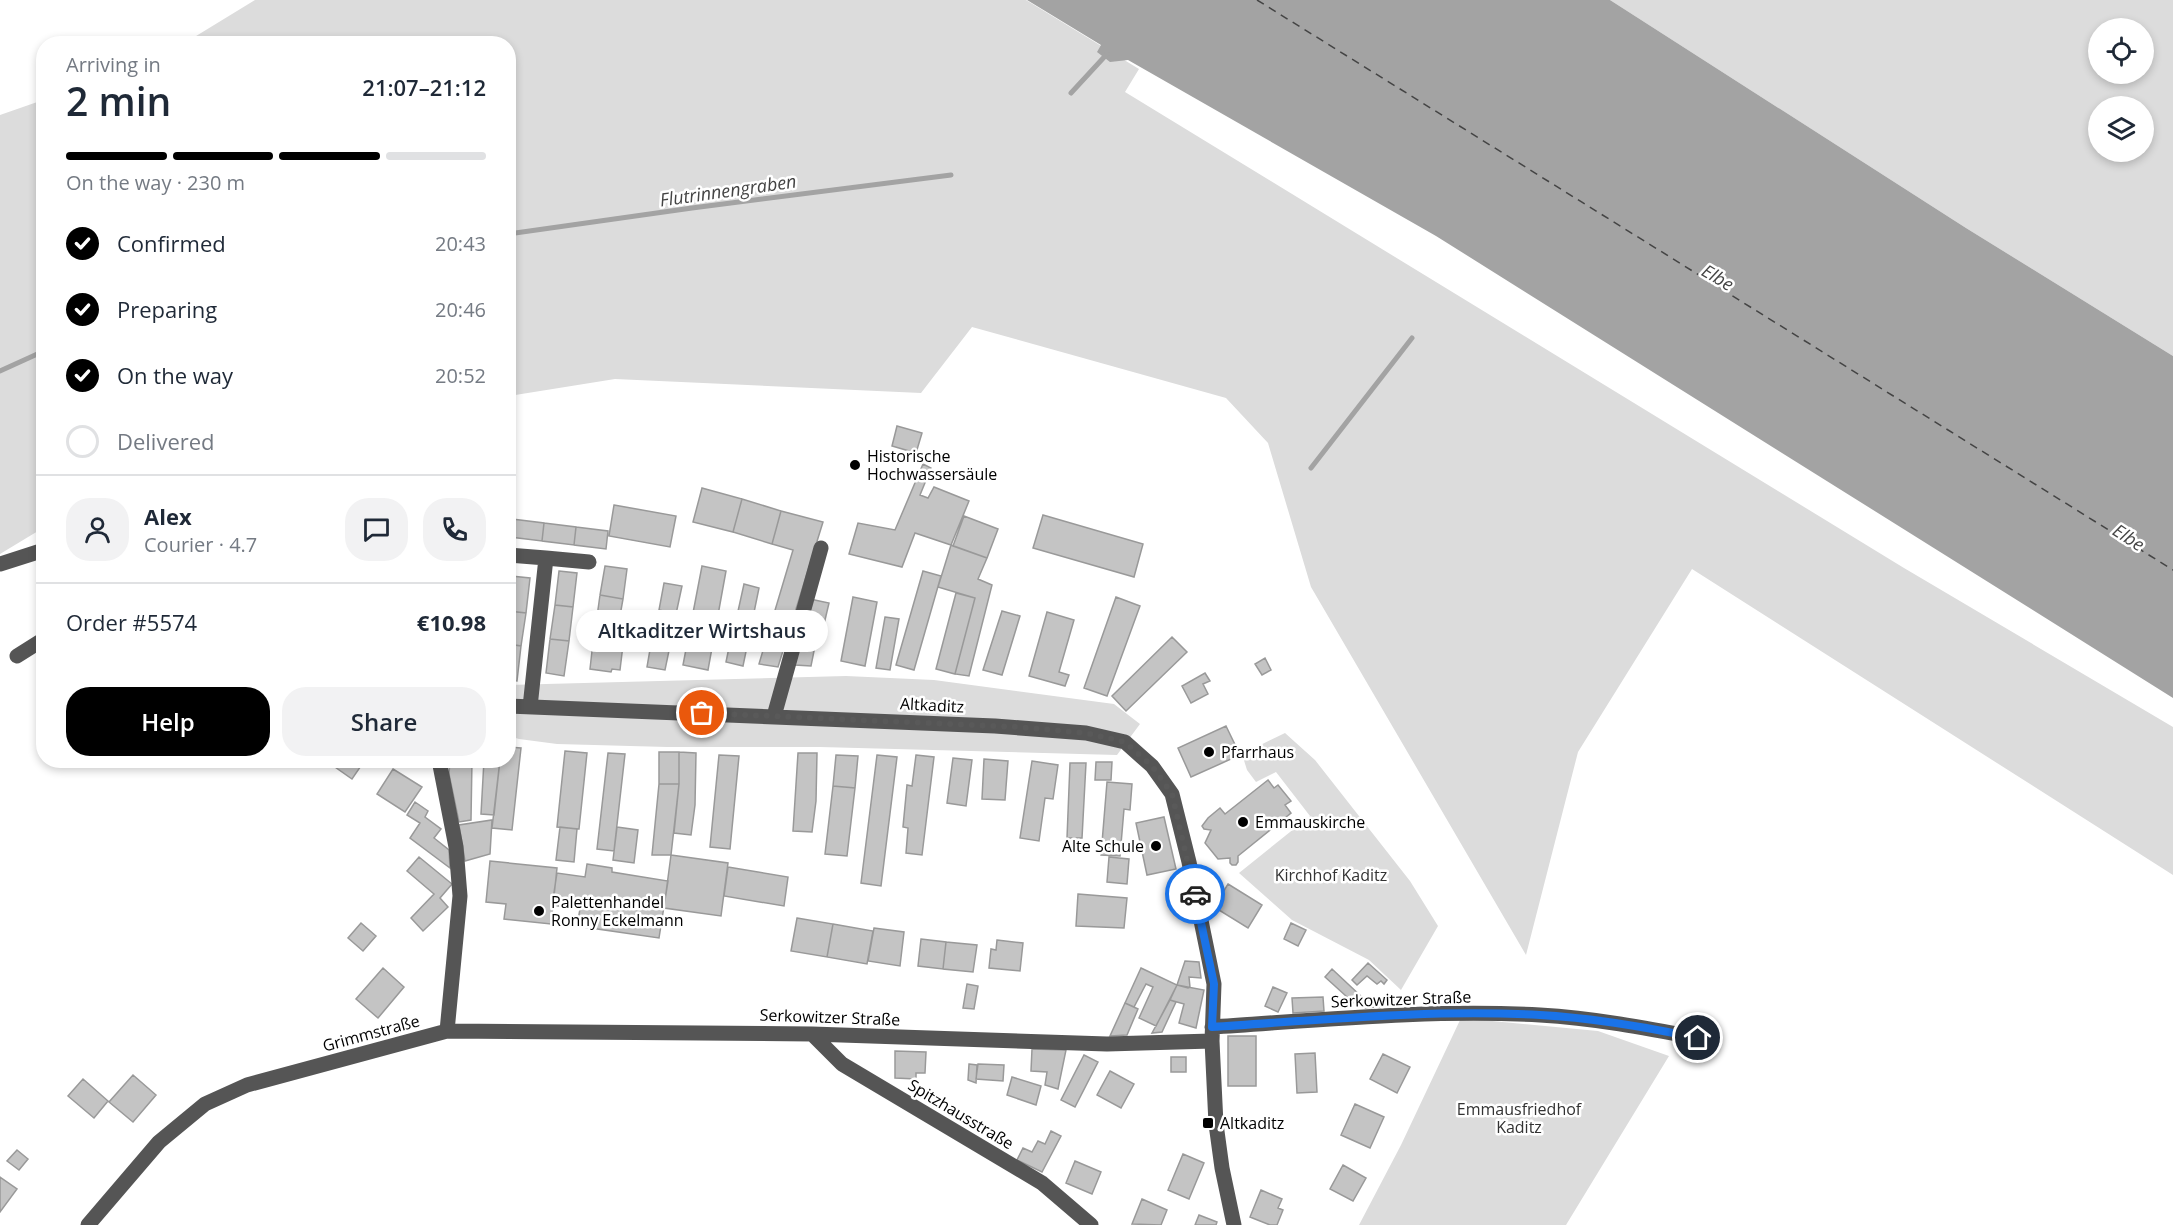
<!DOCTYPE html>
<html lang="en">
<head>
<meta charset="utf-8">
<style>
	body { margin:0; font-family:"Open Sans",sans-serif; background:#f2f2f3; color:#1f2937; height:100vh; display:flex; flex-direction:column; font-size:22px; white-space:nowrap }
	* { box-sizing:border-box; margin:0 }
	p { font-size:20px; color:#747a83 }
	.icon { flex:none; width:33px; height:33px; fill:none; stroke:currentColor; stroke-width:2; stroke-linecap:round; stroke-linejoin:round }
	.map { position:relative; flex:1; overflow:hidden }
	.details { position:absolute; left:36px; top:36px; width:480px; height:732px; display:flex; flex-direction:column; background:#fff; border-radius:24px; box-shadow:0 3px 9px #0003 }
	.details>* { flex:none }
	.tools { position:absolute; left:2088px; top:18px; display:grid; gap:12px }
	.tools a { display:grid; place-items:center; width:66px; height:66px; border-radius:50%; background:#fff; box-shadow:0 3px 9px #0003; font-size:30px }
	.pin { position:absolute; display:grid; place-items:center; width:51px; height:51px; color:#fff; margin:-26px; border:3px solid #fff; border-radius:50%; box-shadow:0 2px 6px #0007 }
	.courier { position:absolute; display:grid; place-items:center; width:60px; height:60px; margin:-30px; border:4px solid #1a73e8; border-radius:50%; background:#fff; color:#222; box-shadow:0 2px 8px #0007 }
	.bubble { position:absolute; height:42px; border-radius:21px; background:#fff; box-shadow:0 3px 9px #0003; font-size:20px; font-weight:600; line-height:42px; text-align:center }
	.head em { font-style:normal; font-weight:600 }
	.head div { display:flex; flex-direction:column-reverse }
	.head { display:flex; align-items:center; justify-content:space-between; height:102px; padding:0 30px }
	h1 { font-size:39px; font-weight:600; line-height:45px }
	.bar { display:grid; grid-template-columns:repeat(4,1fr); gap:9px 6px; align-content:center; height:72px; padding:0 30px }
	.bar i { height:8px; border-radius:4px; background:#e0e1e3 }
	.bar .selected { background:#000 }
	.bar p { grid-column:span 4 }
	.line { display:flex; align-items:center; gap:15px; padding:0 30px; border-top:2px solid #e0e1e3 }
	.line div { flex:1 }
	.round { display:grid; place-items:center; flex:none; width:63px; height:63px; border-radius:24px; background:#f2f2f3 }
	ol { padding:0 30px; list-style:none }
	li { display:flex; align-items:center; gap:18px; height:66px }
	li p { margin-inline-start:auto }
	li .icon { padding:6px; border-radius:50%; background:#000; color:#fff; stroke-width:4 }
	li:last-child { color:#747a83 }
	li i { width:33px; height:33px; border:3px solid #e0e1e3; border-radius:50% }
	.action { display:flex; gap:12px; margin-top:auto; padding:12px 30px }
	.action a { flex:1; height:69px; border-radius:24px; background:#000; color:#fff; font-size:24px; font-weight:600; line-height:69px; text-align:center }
	.action a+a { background:#f2f2f3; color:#1f2937 }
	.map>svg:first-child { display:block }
</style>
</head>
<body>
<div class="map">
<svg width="2173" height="1225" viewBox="0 0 2173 1225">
	<rect width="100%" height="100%" fill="#fff"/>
	<path fill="#dcdcdc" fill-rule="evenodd" d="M255,0H1026L1139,69L1125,92L1904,568L2173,727V875L1692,569L1578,752L1526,955L1311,587L1268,443L1226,398L972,327L921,393L615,379L509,396L508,44H183Z
		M1610,0H2173V356L1966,228ZM2098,28H2144V74H2098ZM2098,106H2144V152H2098Z
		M43,100V528L0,554V115Z
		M846,676L934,680L1114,704L1140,724L1117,755L820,747H667L557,744L519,739L509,736L508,685Z
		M1285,733L1315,760L1410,881L1438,926L1401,990L1369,960L1292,920L1239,873L1310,816L1276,772L1256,782L1247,770L1242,754Z
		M1461,1018L1598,1031L1669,1056L1566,1225H1359L1401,1145Z"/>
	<path fill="#a3a3a3" d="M1027,0H1610L1966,228L2173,356V698L1436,236L1128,60L1110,62L1097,52L1101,45Z"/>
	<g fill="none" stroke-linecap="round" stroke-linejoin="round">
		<path stroke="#a3a3a3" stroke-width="5" d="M1071,93L1107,54
			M508,234L692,208L951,175
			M0,371L44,351
			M1311,468L1412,338"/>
		<path stroke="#444" stroke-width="1.5" stroke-dasharray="8 6" stroke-linecap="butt" d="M1257,0L2173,570"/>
	</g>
	<path fill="#c4c4c4" stroke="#999" stroke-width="1.5" d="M897,426L922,433L916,453L892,446Z
		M923,464L931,468L920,495L928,498L934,487L969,501L951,545L915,533L902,567L849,554L858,523L895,530Z
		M702,488L742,499L733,532L693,522Z
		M742,499L781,511L772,544L733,532Z
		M614,505L676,516L670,547L609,536Z
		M781,511L823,522L778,667L759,664L793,550L772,544Z
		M1043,515L1143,544L1134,577L1033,548Z
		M964,516L998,529L987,558L953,546Z
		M512,519L544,523L542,541L510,537Z
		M544,523L576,527L574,545L542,541Z
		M576,527L608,531L606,549L574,545Z
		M951,545L987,558L978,579L992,585L969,676L955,674L975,598L938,587Z
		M605,566L627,569L623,599L600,595Z
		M702,566L726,571L708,670L683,665Z
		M559,571L577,573L573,607L555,605Z
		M923,571L941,576L914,670L896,665Z
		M511,576L530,578L526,613L508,611Z
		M664,583L682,586L676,614L659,610Z
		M744,584L759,588L749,637L733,634Z
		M956,593L975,598L955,674L936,669Z
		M600,595L623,599L618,627L596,624Z
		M853,597L877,602L865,666L841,661Z
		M1116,597L1140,606L1107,696L1084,688Z
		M810,599L829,603L821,637L817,636L811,666L795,665Z
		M555,605L573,607L569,641L550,639Z
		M659,610L676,614L671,641L653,637Z
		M508,611L526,613L521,646L508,644Z
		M1002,611L1020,616L1002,675L983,670Z
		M1047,612L1074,620L1059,672L1069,675L1065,686L1029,676Z
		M885,617L899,619L890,670L876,668Z
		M595,624L608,626L606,640L623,645L620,670L612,669L611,672L590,669Z
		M732,633L749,637L743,666L726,662Z
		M1172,637L1187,652L1126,711L1112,696Z
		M652,638L671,641L665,670L647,667Z
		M550,639L569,641L564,676L546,673Z
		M508,644L521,646L517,681L508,680Z
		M1265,658L1271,670L1262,675L1255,664Z
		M1205,673L1210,681L1203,684L1208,694L1191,703L1182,686Z
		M1226,726L1240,755L1191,777L1178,748Z
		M508,747L521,748L512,830L492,828L500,760H508Z
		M565,751L587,753L579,829L557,827Z
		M659,752H679V784H659Z
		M679,752L696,753L695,805L691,835L674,833L679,784Z
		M608,753L625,754L614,851L597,849Z
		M798,753H817L816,801L812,832L793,831Z
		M719,755L739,756L730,849L710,847Z
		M836,755L858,756L855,788L833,786Z
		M877,755L897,757L881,886L861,883Z
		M916,755L934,757L922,855L906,853L908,828L903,827L907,785L912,786Z
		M953,758L972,760L966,806L947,803Z
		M984,759L1008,761L1005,800L982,799Z
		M339,760H365L352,779L335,767Z
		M450,760H472L471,820L459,822L449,774Z
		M484,760H500L494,815L481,814Z
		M1032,761L1058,765L1053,799L1045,798L1039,841L1020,838Z
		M1096,762H1112L1111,780H1095Z
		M1070,763H1086L1082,838H1067Z
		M393,769L422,787L405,812L377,794Z
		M1268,780L1274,788L1278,785L1291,801L1285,805L1291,813L1238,856V862L1236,865H1232L1230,863V858L1218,859L1205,843L1211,830L1204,829L1202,826L1208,818L1220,808L1225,814Z
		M1107,782L1132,784L1130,810L1124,809L1120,856L1101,855Z
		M659,784H679L671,855H652Z
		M833,786L855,788L847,856L825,854Z
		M415,802L428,811L425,817L441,829L434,838L449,850L450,868L410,838L420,823L407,815Z
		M1164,817L1176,869L1147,875L1136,823Z
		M492,820L490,854L465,861L459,825Z
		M560,827L577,829L574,862L556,860Z
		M617,827L638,830L634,863L613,860Z
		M671,855L728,863L721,916L664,908Z
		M419,857L452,884L440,898L448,907L423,931L411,918L434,894L407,871Z
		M1109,857L1129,859L1127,884L1107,882Z
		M490,861L557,868L551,924L504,919L506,904L486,902Z
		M587,864L612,868V872L668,881L659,938L577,926L580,909L552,905L557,873L585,877Z
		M728,867L788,877L784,906L724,896Z
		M1228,884L1262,905L1248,928L1214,907Z
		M1078,894L1127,898L1124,928L1076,926Z
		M797,918L833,924L827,957L791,951Z
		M361,923L376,936L363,951L348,938Z
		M1291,923L1306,930L1298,946L1284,939Z
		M833,924L873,931L867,964L827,957Z
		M874,928L904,932L900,966L868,961Z
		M921,939L946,942L943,969L918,966Z
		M997,940L1023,943L1020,971L989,968L991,949L996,950Z
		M946,942L977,945L973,972L943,969Z
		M1185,961L1199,962L1201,978L1189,977L1190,987L1188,988L1177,985Z
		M1368,963L1387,980L1384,984L1381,981L1377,984L1367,976L1357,985L1352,980Z
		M383,968L404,987L378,1018L356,999Z
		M1141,968L1177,985L1156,1026L1139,1018L1153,987L1146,984L1134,1007L1125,1003Z
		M1332,969L1364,999L1357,1006L1325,977Z
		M967,984L978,986L974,1009L963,1008Z
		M1177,985L1204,990L1196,1028L1179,1023L1184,1004L1170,1000Z
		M1273,987L1287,993L1278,1012L1265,1006Z
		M1323,997L1324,1011L1293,1013L1292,998Z
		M1386,999L1387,1006L1365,1008V1001Z
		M1170,1000L1176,1002L1162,1032L1152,1033Z
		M1125,1003L1138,1009L1127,1035L1110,1036Z
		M1228,1036H1256V1086H1228Z
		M1032,1049L1066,1050L1058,1089L1045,1085L1047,1072L1031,1071Z
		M895,1051L926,1052L925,1073H916V1079L895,1078Z
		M1315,1053L1317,1092L1297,1093L1295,1054Z
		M1383,1054L1410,1067L1397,1093L1370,1079Z
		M1084,1055L1098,1062L1075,1107L1061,1100Z
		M1171,1057H1186V1072H1171Z
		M969,1064L977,1065L976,1083L968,1080Z
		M978,1064L1004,1065L1003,1081L976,1079Z
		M1110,1071L1134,1084L1121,1108L1097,1095Z
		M133,1075L156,1095L133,1122L109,1102Z
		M1012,1077L1041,1086L1036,1105L1007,1095Z
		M83,1079L108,1101L94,1118L68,1096Z
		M1355,1104L1384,1117L1370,1148L1341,1135Z
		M1051,1131L1061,1136L1042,1172L1017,1160L1023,1148L1032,1152L1038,1141L1045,1144Z
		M17,1150L28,1159L19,1170L7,1161Z
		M1183,1154L1204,1163L1189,1199L1168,1190Z
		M1075,1161L1101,1172L1092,1194L1066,1183Z
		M1343,1165L1366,1178L1353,1201L1330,1189Z
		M0,1177L17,1189L0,1212Z
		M1261,1190L1282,1199L1278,1208L1283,1210L1277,1225H1270L1250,1217Z
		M1142,1199L1167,1210L1161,1225L1132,1224Z
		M1199,1215L1217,1222L1216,1225H1195Z"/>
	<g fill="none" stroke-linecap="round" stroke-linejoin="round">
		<path stroke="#555" stroke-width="15" d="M508,555L546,558
			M0,564L44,550
			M17,656L44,639
			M508,706L995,726L1086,733L1125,742L1152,766L1172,794L1189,862L1214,984L1212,1041L1216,1124L1222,1168L1234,1225
			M530,707L546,558L589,562
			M774,716L821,548
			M439,760L456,847L460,896L447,1031
			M1212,1027C1321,1020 1431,1009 1540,1015C1593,1018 1646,1028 1698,1038
			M812,1034L842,1064L1042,1183L1091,1225
			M88,1225L159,1142L205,1104L247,1085L447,1031L812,1034L1107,1044L1212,1041"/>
	</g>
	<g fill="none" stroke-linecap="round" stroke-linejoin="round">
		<path stroke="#595959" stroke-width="6" stroke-dasharray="0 10.8" d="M702,713L1018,727L1086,733L1125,742L1152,766L1172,794L1195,894"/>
		<path stroke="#1a73e8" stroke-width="8" d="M1195,894L1214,984L1212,1027C1321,1020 1431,1009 1540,1015C1593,1018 1646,1027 1698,1038"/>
	</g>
	<g fill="#000" stroke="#fff" stroke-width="2">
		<circle cx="855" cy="465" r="6"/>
		<circle cx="1209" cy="752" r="6"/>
		<circle cx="1243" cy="822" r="6"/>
		<circle cx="1156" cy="846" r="6"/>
		<circle cx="539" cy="911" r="6"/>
		<rect x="1202" y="1117" width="12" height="12" rx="3"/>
	</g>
	<g text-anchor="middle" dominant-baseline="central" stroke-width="5" stroke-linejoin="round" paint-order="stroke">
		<g font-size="16" fill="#000" stroke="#fff" text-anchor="start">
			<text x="867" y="456">Historische<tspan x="867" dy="18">Hochwassersäule</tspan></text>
			<text x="1221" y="752">Pfarrhaus</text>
			<text x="1255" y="822">Emmauskirche</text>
			<text x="1144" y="846" text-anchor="end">Alte Schule</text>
			<text x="551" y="902">Palettenhandel<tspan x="551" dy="18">Ronny Eckelmann</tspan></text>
			<text x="1220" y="1123">Altkaditz</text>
		</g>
		<g font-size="16" fill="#000" stroke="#fff">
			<text transform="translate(932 705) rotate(3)">Altkaditz</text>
			<text transform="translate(1401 999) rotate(-2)">Serkowitzer Straße</text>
			<text transform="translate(830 1017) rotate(2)">Serkowitzer Straße</text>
			<text transform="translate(371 1033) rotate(-15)">Grimmstraße</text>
			<text transform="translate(961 1114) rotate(31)">Spitzhausstraße</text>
		</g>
		<g font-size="16" fill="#333" stroke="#fff">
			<text x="1331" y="875">Kirchhof Kaditz</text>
			<text x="1519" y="1109">Emmausfriedhof<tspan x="1519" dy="18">Kaditz</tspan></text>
		</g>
		<g font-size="18" font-style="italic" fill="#444" stroke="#fff">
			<text transform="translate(728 190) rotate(-8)">Flutrinnengraben</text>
			<text transform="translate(1718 277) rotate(31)">Elbe</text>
			<text transform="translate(2129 537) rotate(33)">Elbe</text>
		</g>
	</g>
</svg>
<div class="tools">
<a><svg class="icon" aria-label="locate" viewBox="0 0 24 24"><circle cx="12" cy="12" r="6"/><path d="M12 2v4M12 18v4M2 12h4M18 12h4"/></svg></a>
<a><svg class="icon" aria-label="layers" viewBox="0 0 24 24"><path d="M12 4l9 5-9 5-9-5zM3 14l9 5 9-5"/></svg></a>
</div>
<div class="pin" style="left:702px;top:713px;background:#ea580c"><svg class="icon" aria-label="bag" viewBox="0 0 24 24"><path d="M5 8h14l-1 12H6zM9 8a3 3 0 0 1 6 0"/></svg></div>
<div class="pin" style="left:1698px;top:1038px;background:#1f2937"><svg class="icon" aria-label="home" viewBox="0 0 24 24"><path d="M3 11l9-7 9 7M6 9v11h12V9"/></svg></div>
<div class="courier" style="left:1195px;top:894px"><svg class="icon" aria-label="car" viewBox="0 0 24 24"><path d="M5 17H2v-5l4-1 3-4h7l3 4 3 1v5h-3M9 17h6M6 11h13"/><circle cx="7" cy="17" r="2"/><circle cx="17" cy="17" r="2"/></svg></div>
<div class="bubble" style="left:576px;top:610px;width:252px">Altkaditzer Wirtshaus</div>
<section class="details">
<div class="head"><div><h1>2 min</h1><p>Arriving in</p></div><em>21:07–21:12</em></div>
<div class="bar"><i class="selected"></i><i class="selected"></i><i class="selected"></i><i></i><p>On the way · 230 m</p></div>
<ol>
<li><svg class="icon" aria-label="check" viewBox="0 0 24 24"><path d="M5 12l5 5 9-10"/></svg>Confirmed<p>20:43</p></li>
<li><svg class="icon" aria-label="check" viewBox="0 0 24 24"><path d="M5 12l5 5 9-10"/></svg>Preparing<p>20:46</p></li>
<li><svg class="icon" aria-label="check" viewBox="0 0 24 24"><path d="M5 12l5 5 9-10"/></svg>On the way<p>20:52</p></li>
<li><i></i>Delivered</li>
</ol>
<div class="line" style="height:108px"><a class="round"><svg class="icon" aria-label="person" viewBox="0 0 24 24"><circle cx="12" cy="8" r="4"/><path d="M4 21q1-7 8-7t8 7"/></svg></a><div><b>Alex</b><p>Courier · 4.7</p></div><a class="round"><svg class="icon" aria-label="chat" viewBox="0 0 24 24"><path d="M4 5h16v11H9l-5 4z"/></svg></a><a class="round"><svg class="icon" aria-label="phone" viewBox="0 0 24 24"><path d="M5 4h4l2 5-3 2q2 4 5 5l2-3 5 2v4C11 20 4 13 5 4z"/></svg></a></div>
<div class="line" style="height:78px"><div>Order #5574</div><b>€10.98</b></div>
<div class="action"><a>Help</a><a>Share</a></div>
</section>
</div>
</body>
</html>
